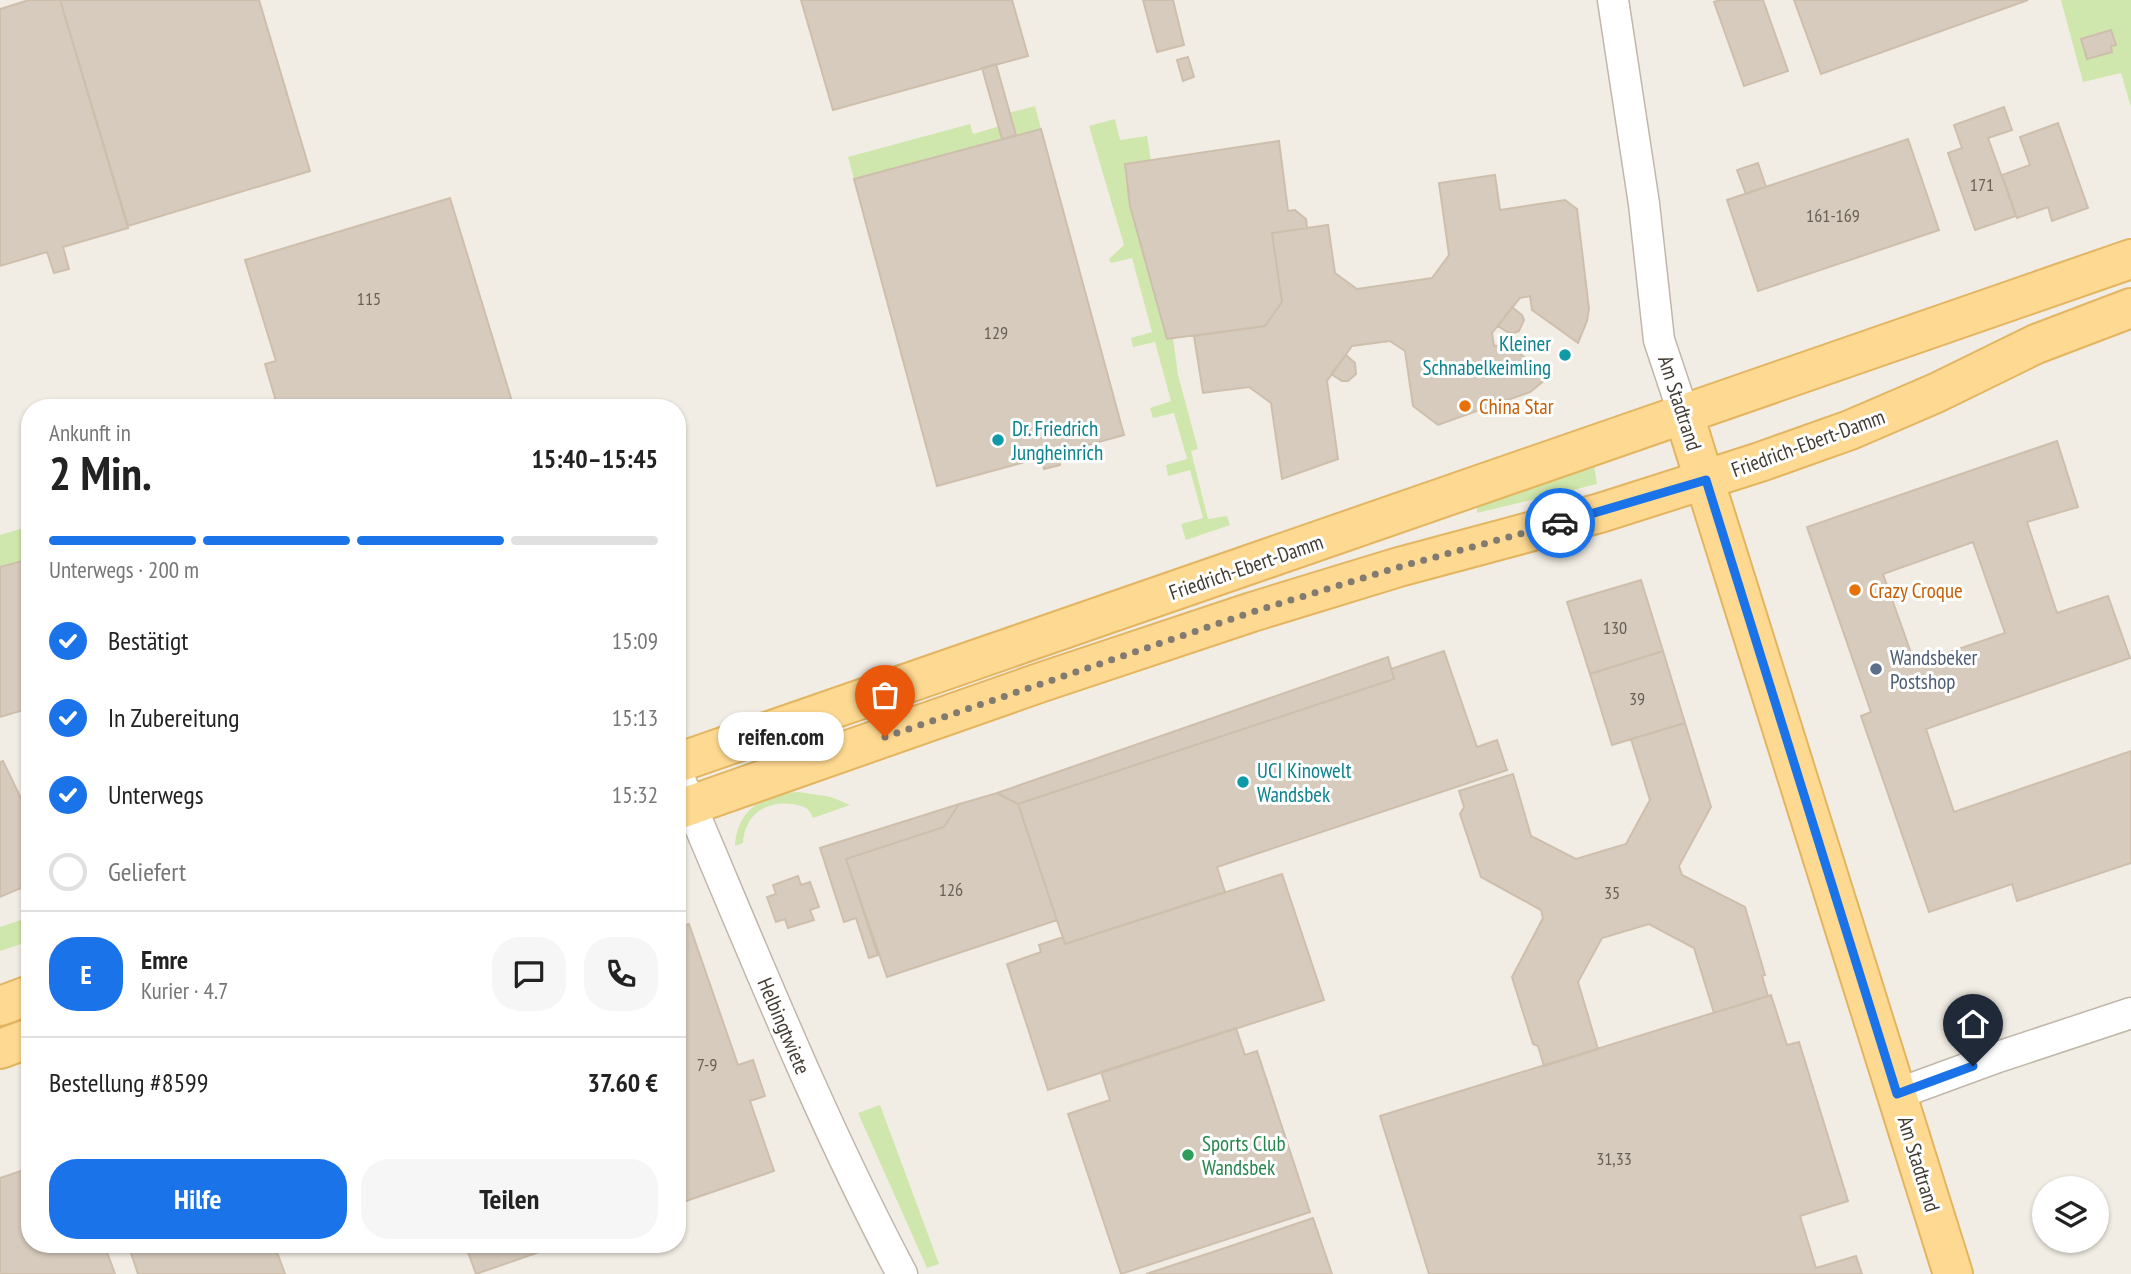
<!DOCTYPE html>
<html lang="de">
<head>
<meta charset="utf-8">
<style>
	body { margin:0; font-family:"PT Sans Narrow",sans-serif; background:#f6f6f6; color:#222; height:100vh; display:flex; flex-direction:column; font-size:26px; white-space:nowrap }
	* { box-sizing:border-box; margin:0 }
	p { font-size:23px; color:#767676 }
	.icon { flex:none; width:38px; height:38px; fill:none; stroke:currentColor; stroke-width:2; stroke-linecap:round; stroke-linejoin:round }
	.map { position:relative; flex:1; overflow:hidden }
	.sheet { position:absolute; left:21px; top:399px; width:665px; height:854px; display:flex; flex-direction:column; background:#fff; border-radius:28px; box-shadow:0 2px 5px #0004 }
	.sheet>* { flex:none }
	.controls { position:absolute; left:2032px; top:1176px; display:grid; gap:14px }
	.controls a { display:grid; place-items:center; width:77px; height:77px; border-radius:50%; background:#fff; box-shadow:0 2px 5px #0004; font-size:35px }
	.pin { position:absolute; display:grid; place-items:center; width:60px; height:60px; color:#fff; margin:-72px -30px; border-radius:50% 50% 50% 0; rotate:-45deg; box-shadow:0 0 7px #0007 }
	.pin .icon { rotate:45deg }
	.courier { position:absolute; display:grid; place-items:center; width:70px; height:70px; margin:-35px; border:5px solid #1a73e8; border-radius:50%; background:#fff; color:#222; box-shadow:0 2px 9px #0007 }
	.bubble { position:absolute; height:49px; border-radius:24px; background:#fff; box-shadow:0 2px 5px #0004; font-size:23px; font-weight:800; line-height:49px; text-align:center }
	.head em { font-style:normal; font-weight:800 }
	.head div { display:flex; flex-direction:column-reverse }
	.head { display:flex; align-items:center; justify-content:space-between; height:119px; padding:0 28px }
	h1 { font-size:46px; font-weight:800; line-height:52px }
	.bar { display:grid; grid-template-columns:repeat(4,1fr); gap:10px 7px; align-content:center; height:84px; padding:0 28px }
	.bar i { height:9px; border-radius:5px; background:#e0e0e0 }
	.bar .current { background:#1a73e8 }
	.bar p { grid-column:span 4 }
	.line { display:flex; align-items:center; gap:18px; padding:0 28px; border-top:2px solid #e0e0e0 }
	.line div { flex:1 }
	.round { display:grid; place-items:center; flex:none; width:74px; height:74px; border-radius:28px; background:#f6f6f6 }
	ol { padding:0 28px; list-style:none }
	li { display:flex; align-items:center; gap:21px; height:77px }
	li p { margin-inline-start:auto }
	li .icon { padding:7px; border-radius:50%; background:#1a73e8; color:#fff; stroke-width:4 }
	li:last-child { color:#767676 }
	li i { width:38px; height:38px; border:4px solid #e0e0e0; border-radius:50% }
	.button { display:flex; gap:14px; margin-top:auto; padding:14px 28px }
	.button a { flex:1; height:80px; border-radius:28px; background:#1a73e8; color:#fff; font-size:28px; font-weight:800; line-height:80px; text-align:center }
	.button a+a { background:#f6f6f6; color:#222 }
	.map>svg:first-child { display:block }
</style>
</head>
<body>
<div class="map">
<svg width="2131" height="1274" viewBox="0 0 2131 1274">
	<rect width="100%" height="100%" fill="#f2ede4"/>
	<path fill="#cfe7ac" d="M2061,0H2131V107L2121,73L2083,82Z
		M1035,106L1041,129L854,179L848,157L970,124L973,134L1010,123L1008,113Z
		M1115,119L1120,140L1147,136L1151,160L1125,164L1130,206L1167,338H1173L1178,375L1198,449L1191,451L1208,519L1227,516L1230,525L1186,540L1181,524L1203,518L1190,470L1168,476L1166,465L1187,459L1174,413L1153,418L1150,408L1171,401L1155,342L1133,347L1131,338L1152,332L1132,258L1111,263L1109,259L1124,245L1089,126Z
		M1589,465L1594,466L1597,484L1477,513V506Z
		M30,526V559L0,567V535Z
		M799,792L831,797L850,805L813,818C809,807 803,806 792,804C765,800 744,816 743,843L735,846C737,809 764,793 799,792Z
		M30,917V941L0,951V927Z
		M880,1105L939,1264L927,1268L858,1113Z"/>
	<path fill="#d6cbbc" stroke="#cebfad" stroke-width="2" fill-rule="evenodd" d="M29,0H60L128,228L63,247L69,269L54,273L47,252L0,266V9Z
		M60,0H259L310,171L128,226Z
		M801,0H1012L1028,56L833,110Z
		M1143,0H1173L1184,45L1157,52Z
		M1720,0H1763L1788,71L1744,86L1714,2Z
		M1794,0H2028L1821,74Z
		M2111,30L2116,45L2111,46L2112,52L2087,59L2081,39Z
		M1188,57L1194,77L1183,81L1177,60Z
		M996,64L1016,135L1002,139L982,68Z
		M2004,107L2012,130L1988,138L2016,216L1975,230L1948,153L1962,148L1954,125Z
		M2058,123L2088,208L2052,221L2048,207L2017,218L2002,175L2030,165L2020,137Z
		M1041,129L1124,435L937,486L854,179Z
		M1908,139L1939,230L1758,291L1727,200Z
		M1279,141L1288,211L1295,210L1306,219L1307,228L1272,233L1282,302L1265,326L1167,339L1130,206L1125,164Z
		M1758,163L1766,187L1746,194L1737,170Z
		M1495,175L1500,210L1565,200L1577,209L1589,309L1587,321L1578,343L1532,310L1530,296L1520,298L1492,333L1494,346L1507,344L1550,376L1530,392L1438,425L1413,406L1405,351L1390,341L1352,346L1327,381L1338,459L1282,479L1271,403L1249,387L1203,393L1194,336L1265,326L1282,302L1272,233L1328,225L1335,273L1357,289L1432,278L1449,255L1439,183Z
		M450,198L514,408H278L265,364L276,361L245,260Z
		M1512,307L1522,315L1524,320L1519,331L1514,333H1509L1498,326Z
		M1346,355L1355,363L1356,374L1348,381H1342L1331,374Z
		M2057,441L2078,507L2027,522L2057,613L2108,596L2130,658L1926,729L1954,812L2131,751V863L2017,901L2012,884L1929,912L1861,716L1871,712L1807,527ZM1973,542L2005,633L1915,664L1883,574Z
		M1057,453L1060,465L1044,469L1041,457Z
		M30,559V708L0,717V567Z
		M1641,580L1663,651L1590,674L1567,602Z
		M1444,651L1477,747L1497,740L1507,770L1217,867L1225,892L1065,944L1018,804L1394,679L1391,669Z
		M1663,651L1685,723L1612,745L1590,674Z
		M1388,657L1394,679L1018,804L997,793Z
		M1685,723L1711,807L1679,866L1682,875L1745,907L1765,975L1762,976L1768,996L1714,1013L1694,948L1649,924L1602,938L1578,982L1598,1049L1544,1066L1538,1046L1533,1044L1512,977L1543,918L1541,910L1481,877L1460,814L1464,807L1459,791L1513,774L1531,836L1576,859L1626,844L1650,800L1631,739Z
		M3,761L30,817V884L0,897V762Z
		M997,793L1018,804L1057,920L887,977L846,859L944,827L959,804Z
		M959,804L944,827L846,859L878,955L869,958L856,918L844,922L820,848Z
		M1282,874L1324,1000L1048,1090L1007,964L1041,952L1039,945L1063,937L1065,944Z
		M798,876L801,885L810,882L819,907L810,910L814,920L788,928L785,919L776,922L767,897L776,894L773,885Z
		M689,924L738,1065L753,1060L765,1096L750,1101L774,1171L677,1204V928Z
		M1771,995L1787,1045L1799,1042L1848,1201L1800,1216L1816,1268L1856,1256L1862,1274H1429L1380,1116Z
		M1236,1028L1245,1055L1257,1051L1310,1212L1121,1274L1068,1114L1110,1100L1101,1072Z
		M30,1168V1244H104L115,1274H0V1178Z
		M1313,1218L1332,1274H1146L1228,1247Z
		M128,1244H274L285,1274H138Z
		M465,1244H562L476,1274Z"/>
	<g fill="none" stroke-linecap="round" stroke-linejoin="round">
		<g stroke="#c0b7aa" stroke-width="33">
			<path id="minor" d="M1613,0L1644,204L1659,340L1684,415
				M677,773C749,941 816,1112 902,1274
				M1897,1094L1998,1057L2131,1013"/>
		</g>
		<g stroke="#e3b561" stroke-width="42">
			<path id="major" d="M1684,415L1953,1274
				M677,763L2131,259
				M677,810L1042,682L1252,612L1399,567L1600,513L1760,462L1850,430L1936,393L2036,344L2131,308
				M0,1006L30,995
				M0,1049L30,1038"/>
		</g>
		<use href="#minor" stroke="#fff" stroke-width="30"/>
		<use href="#major" stroke="#fed991" stroke-width="38"/>
	</g>
	<g fill="none" stroke-linecap="round" stroke-linejoin="round">
		<path stroke="#817b72" stroke-width="7" stroke-dasharray="0 12.6" d="M885,737L1252,612L1399,567L1560,523"/>
		<path stroke="#1a73e8" stroke-width="9" d="M1560,523L1706,480L1897,1094L1973,1066"/>
	</g>
	<g fill="#0f9aa8" stroke="#fff" stroke-width="2.5">
		<circle cx="1565" cy="355" r="7"/>
		<circle cx="998" cy="440" r="7"/>
		<circle cx="1243" cy="782" r="7"/>
	</g>
	<g fill="#e8710a" stroke="#fff" stroke-width="2.5">
		<circle cx="1465" cy="406" r="7"/>
		<circle cx="1855" cy="590" r="7"/>
	</g>
	<circle fill="#5c6f8a" stroke="#fff" stroke-width="2.5" cx="1876" cy="669" r="7"/>
	<circle fill="#2e9e5b" stroke="#fff" stroke-width="2.5" cx="1188" cy="1155" r="7"/>
	<g text-anchor="middle" dominant-baseline="central" stroke-width="6" stroke-linejoin="round" paint-order="stroke">
		<g font-size="18" fill="#686056">
			<text x="1982" y="184">171</text>
			<text x="1833" y="215">161-169</text>
			<text x="369" y="298">115</text>
			<text x="996" y="332">129</text>
			<text x="1615" y="627">130</text>
			<text x="1637" y="698">39</text>
			<text x="951" y="889">126</text>
			<text x="1612" y="892">35</text>
			<text x="707" y="1064">7-9</text>
			<text x="1614" y="1158">31,33</text>
		</g>
		<g font-size="21" fill="#0d838f" stroke="#fff" text-anchor="start">
			<text x="1551" y="343" text-anchor="end">Kleiner<tspan x="1551" dy="24">Schnabelkeimling</tspan></text>
			<text x="1012" y="428">Dr. Friedrich<tspan x="1012" dy="24">Jungheinrich</tspan></text>
			<text x="1257" y="770">UCI Kinowelt<tspan x="1257" dy="24">Wandsbek</tspan></text>
		</g>
		<g font-size="21" fill="#443d34" stroke="#fff">
			<text transform="translate(1680 403) rotate(72)">Am Stadtrand</text>
			<text transform="translate(1808 443) rotate(-20)">Friedrich-Ebert-Damm</text>
			<text transform="translate(1246 567) rotate(-19)">Friedrich-Ebert-Damm</text>
			<text transform="translate(784 1026) rotate(67)">Helbingtwiete</text>
			<text transform="translate(1919 1164) rotate(73)">Am Stadtrand</text>
		</g>
		<g font-size="21" fill="#c56008" stroke="#fff" text-anchor="start">
			<text x="1479" y="406">China Star</text>
			<text x="1869" y="590">Crazy Croque</text>
		</g>
		<g font-size="21" fill="#4e5e75" stroke="#fff" text-anchor="start">
			<text x="1890" y="657">Wandsbeker<tspan x="1890" dy="24">Postshop</tspan></text>
		</g>
		<g font-size="21" fill="#27864d" stroke="#fff" text-anchor="start">
			<text x="1202" y="1143">Sports Club<tspan x="1202" dy="24">Wandsbek</tspan></text>
		</g>
	</g>
</svg>
<div class="controls">
<a><svg class="icon" aria-label="layers" viewBox="0 0 24 24"><path d="M12 4l9 5-9 5-9-5zM3 14l9 5 9-5"/></svg></a>
</div>
<div class="pin" style="left:885px;top:737px;background:#ea580c"><svg class="icon" aria-label="bag" viewBox="0 0 24 24"><path d="M5 8h14l-1 12H6zM9 8a3 3 0 0 1 6 0"/></svg></div>
<div class="pin" style="left:1973px;top:1066px;background:#1f2937"><svg class="icon" aria-label="home" viewBox="0 0 24 24"><path d="M3 11l9-7 9 7M6 9v11h12V9"/></svg></div>
<div class="courier" style="left:1560px;top:523px"><svg class="icon" aria-label="car" viewBox="0 0 24 24"><path d="M5 17H2v-5l4-1 3-4h7l3 4 3 1v5h-3M9 17h6M6 11h13"/><circle cx="7" cy="17" r="2"/><circle cx="17" cy="17" r="2"/></svg></div>
<div class="bubble" style="left:718px;top:712px;width:126px">reifen.com</div>
<section class="sheet">
<div class="head"><div><h1>2 Min.</h1><p>Ankunft in</p></div><em>15:40–15:45</em></div>
<div class="bar"><i class="current"></i><i class="current"></i><i class="current"></i><i></i><p>Unterwegs · 200 m</p></div>
<ol>
<li><svg class="icon" aria-label="check" viewBox="0 0 24 24"><path d="M5 12l5 5 9-10"/></svg>Bestätigt<p>15:09</p></li>
<li><svg class="icon" aria-label="check" viewBox="0 0 24 24"><path d="M5 12l5 5 9-10"/></svg>In Zubereitung<p>15:13</p></li>
<li><svg class="icon" aria-label="check" viewBox="0 0 24 24"><path d="M5 12l5 5 9-10"/></svg>Unterwegs<p>15:32</p></li>
<li><i></i>Geliefert</li>
</ol>
<div class="line" style="height:126px"><b class="round" style="background:#1a73e8;color:#fff">E</b><div><b>Emre</b><p>Kurier · 4.7</p></div><a class="round"><svg class="icon" aria-label="chat" viewBox="0 0 24 24"><path d="M4 5h16v11H9l-5 4z"/></svg></a><a class="round"><svg class="icon" aria-label="phone" viewBox="0 0 24 24"><path d="M5 4h4l2 5-3 2q2 4 5 5l2-3 5 2v4C11 20 4 13 5 4z"/></svg></a></div>
<div class="line" style="height:91px"><div>Bestellung #8599</div><b>37.60 €</b></div>
<div class="button"><a>Hilfe</a><a>Teilen</a></div>
</section>
</div>
</body>
</html>
